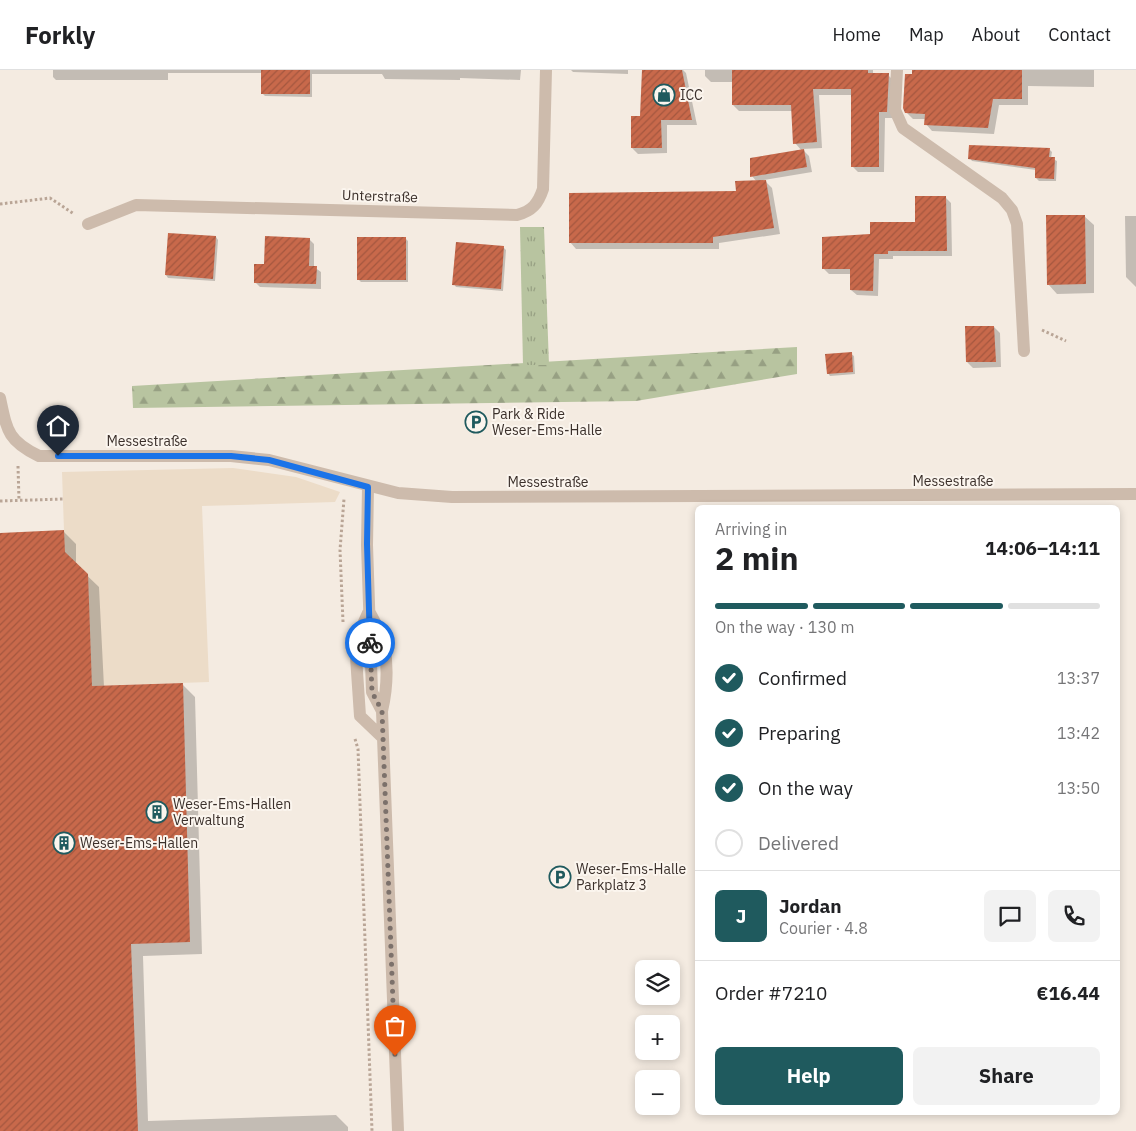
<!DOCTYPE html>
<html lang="en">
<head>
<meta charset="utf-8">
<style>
	body { margin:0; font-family:"IBM Plex Sans",sans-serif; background:#f2f2f2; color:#202124; height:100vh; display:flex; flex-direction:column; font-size:19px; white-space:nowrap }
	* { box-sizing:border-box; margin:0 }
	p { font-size:16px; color:#757577 }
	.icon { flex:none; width:28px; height:28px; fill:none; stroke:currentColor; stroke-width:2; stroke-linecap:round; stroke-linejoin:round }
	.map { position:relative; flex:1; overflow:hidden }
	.panel { position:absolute; left:695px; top:435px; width:425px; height:610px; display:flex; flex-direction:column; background:#fff; border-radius:8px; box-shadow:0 2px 8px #0003 }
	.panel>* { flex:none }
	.fabs { position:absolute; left:635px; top:890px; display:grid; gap:10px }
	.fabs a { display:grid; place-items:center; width:45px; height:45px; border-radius:8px; background:#fff; box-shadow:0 2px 8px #0003; font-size:25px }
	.pin { position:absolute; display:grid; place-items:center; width:42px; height:42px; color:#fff; margin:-51px -21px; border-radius:50% 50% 50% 0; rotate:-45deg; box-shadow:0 0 5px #0007 }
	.pin .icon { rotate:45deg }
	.courier { position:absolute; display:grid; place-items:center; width:50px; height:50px; margin:-25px; border:4px solid #1a73e8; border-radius:50%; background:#fff; color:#222; box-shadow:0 1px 6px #0007 }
	.headline em { font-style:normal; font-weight:800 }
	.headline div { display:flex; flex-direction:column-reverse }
	.headline { display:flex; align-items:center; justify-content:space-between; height:85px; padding:0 20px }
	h1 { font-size:32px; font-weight:800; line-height:38px }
	.bar { display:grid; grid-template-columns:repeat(4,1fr); gap:8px 5px; align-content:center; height:60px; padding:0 20px }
	.bar i { height:6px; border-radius:4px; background:#e0e0e0 }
	.bar .on { background:#1f5a5e }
	.bar p { grid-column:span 4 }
	.line { display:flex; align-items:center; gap:12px; padding:0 20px; border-top:1px solid #e0e0e0 }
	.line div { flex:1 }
	.round { display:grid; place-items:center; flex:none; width:52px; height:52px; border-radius:8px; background:#f2f2f2 }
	ol { padding:0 20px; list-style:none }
	li { display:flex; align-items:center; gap:15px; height:55px }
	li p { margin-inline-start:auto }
	li .icon { padding:5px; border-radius:50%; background:#1f5a5e; color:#fff; stroke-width:4 }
	li:last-child { color:#757577 }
	li i { width:28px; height:28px; border:2px solid #e0e0e0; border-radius:50% }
	.primary-button { display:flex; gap:10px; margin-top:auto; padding:10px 20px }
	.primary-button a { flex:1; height:58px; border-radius:8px; background:#1f5a5e; color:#fff; font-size:20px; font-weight:800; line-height:58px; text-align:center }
	.primary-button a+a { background:#f2f2f2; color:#202124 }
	header { display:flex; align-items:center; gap:30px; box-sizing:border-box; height:70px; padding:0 25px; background:#fff; border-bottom:1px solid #e0e0e0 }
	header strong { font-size:24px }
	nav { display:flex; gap:28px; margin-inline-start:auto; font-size:18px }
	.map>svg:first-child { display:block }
</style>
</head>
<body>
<header>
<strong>Forkly</strong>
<nav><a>Home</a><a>Map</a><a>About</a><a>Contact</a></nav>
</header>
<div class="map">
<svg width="1136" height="1061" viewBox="0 0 1136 1061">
	<defs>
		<pattern id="forest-firs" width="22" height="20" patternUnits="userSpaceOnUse" patternTransform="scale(1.25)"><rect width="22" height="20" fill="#b8c4a0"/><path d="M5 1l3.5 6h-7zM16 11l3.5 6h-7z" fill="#97a083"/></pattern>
		<pattern id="park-tufts" width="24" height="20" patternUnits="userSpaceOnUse" patternTransform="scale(1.25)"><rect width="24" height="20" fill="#b8c4a0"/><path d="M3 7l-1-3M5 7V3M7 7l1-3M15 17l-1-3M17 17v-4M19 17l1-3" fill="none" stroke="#97a083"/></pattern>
		<pattern id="building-hatch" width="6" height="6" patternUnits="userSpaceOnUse" patternTransform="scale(1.25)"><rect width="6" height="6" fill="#c8694b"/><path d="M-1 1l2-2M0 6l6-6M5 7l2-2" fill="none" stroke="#a4573f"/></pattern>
	</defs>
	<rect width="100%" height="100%" fill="#f4ebe1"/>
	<path fill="url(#forest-firs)" d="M797,277V304L636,331L133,338L132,316Z"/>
	<path fill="url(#park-tufts)" d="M520,157H544L549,295H523Z"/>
	<path fill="#ecdcc8" d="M233,398L296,407L340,422L335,432L202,436L209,612L92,616L88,511L65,490L62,402Z"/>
	<path fill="#0003" d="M53,0H521L520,10L460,8V10L385,9L382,4H312V27L265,26L262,23V3H168V10H56L53,7Z
		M571,0H628V4L573,2Z
		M643,0H683L686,3L697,55H667V83L638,84L632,78L642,47Z
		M705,0H873V4L888,5L894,11L893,48H885L884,102H858L852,96V25H819L822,78L802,79L809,86L812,102L764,110L772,118L780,164L719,173V179H576L570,172L738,122L757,112L752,106L802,81L795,73L793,41H739L733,35V12H711L705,6Z
		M913,0H1094V17L1028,16V35H999L994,64L932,61L926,54V49H913L906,42Z
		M1049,79L1052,82L1051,88L1057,91L1056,111H1039L1036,108V100L972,91L970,88Z
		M945,127L951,133L952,186H893V189H879L878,226L857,225L851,220L852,204H829L823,198L871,165L917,154Z
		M1084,146L1094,155V223L1057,224L1048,214Z
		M1125,146H1136V217L1126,207Z
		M216,167L218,170L215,211L168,208L166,205Z
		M405,168L408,171V212H361L358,209Z
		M309,169L314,174V197L321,202V219L260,217L255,212L265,195Z
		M503,177L506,180L503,221L456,217L454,214Z
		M994,257L1000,263L1001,297L973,298L967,292Z
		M851,284L854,286L855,304L830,306L828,303Z
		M64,462L76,474V495L99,517L104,617L183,615L195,627L202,884L143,886L148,1051L336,1045L348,1057V1061H0V464Z"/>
	<path fill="url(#building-hatch)" d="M261,0H310V24H261Z
		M642,0H682L692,50H661L662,78H631V46H640Z
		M732,0H868V3H889L887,42H879V97H851V19H813L817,72L793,74L791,35H732Z
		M912,0H1022V29H993L988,58L924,55L925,44L905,43L903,38L905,4H912Z
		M969,75L1050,78L1049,87H1055L1054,109L1035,108V98L968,89Z
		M804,79L807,97L750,107V88Z
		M766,110L774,158L713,167V173H569V123L736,121L735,111Z
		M915,126H946L947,181H888V184H874L873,221L850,220V199H822V167L870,164V152H915Z
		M1046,145H1085L1086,214L1047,215Z
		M168,163L216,166L213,209L165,205Z
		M265,166L310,168L309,196H317L316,214L254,213V194H264Z
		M357,167H406V210H357Z
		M456,172L504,176L501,219L452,215Z
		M965,256H994L996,292H966Z
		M852,282L853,302L827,304L825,284Z
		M64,460L65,482L88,504L92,616L183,613L190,872L131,874L138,1061H0V463Z"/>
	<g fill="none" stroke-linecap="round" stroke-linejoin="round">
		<path stroke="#b9a596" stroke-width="3" stroke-dasharray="2.5 2.5" stroke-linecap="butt" d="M0,134L50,128L74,144
			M1042,260L1066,271
			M18,396L19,430
			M0,431L63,429
			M343,552L340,480L344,429
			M355,669L358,679L372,1061"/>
		<path stroke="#cdbbac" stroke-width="12" d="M897,0L895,40L903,58L1002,128L1012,140L1017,154L1024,281
			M88,154L136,135L517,145C532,141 538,134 543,119L546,0
			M0,328C7,361 8,371 39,386H231L269,390L398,423L452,427L1136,424
			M368,417L367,475L372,622L382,641
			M369,541C374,551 382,563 384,574C388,596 387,620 382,641L398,1061
			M368,543L355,572L360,646L383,668"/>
	</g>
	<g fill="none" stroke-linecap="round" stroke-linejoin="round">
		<path stroke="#7c716b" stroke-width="5" stroke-dasharray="0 9" d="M370,573L372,622L382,641L395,986"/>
		<path stroke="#1a73e8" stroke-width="6" d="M58,386H231L269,390L368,417L367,474L370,573"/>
	</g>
	<defs>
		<g id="shop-ring" transform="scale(1.125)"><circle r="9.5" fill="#fbf5ee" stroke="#1f5a5e" stroke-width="1.5"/><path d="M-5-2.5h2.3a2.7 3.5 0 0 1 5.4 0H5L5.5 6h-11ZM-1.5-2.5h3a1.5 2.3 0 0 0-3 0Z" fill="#1f5a5e"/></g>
		<g id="parking-ring" transform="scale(1.125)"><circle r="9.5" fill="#fbf5ee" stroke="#1f5a5e" stroke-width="1.5"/><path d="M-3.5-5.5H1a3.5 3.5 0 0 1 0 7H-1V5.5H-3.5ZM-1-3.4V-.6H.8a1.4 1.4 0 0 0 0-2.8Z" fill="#1f5a5e"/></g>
		<g id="building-ring" transform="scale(1.125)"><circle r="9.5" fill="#fbf5ee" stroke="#1f5a5e" stroke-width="1.5"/><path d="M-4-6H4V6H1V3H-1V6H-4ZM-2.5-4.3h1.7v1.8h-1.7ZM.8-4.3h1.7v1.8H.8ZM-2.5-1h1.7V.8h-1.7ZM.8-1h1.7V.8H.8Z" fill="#1f5a5e"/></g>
	</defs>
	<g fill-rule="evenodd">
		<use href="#shop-ring" x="664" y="25"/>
		<use href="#parking-ring" x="476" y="352"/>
		<use href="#building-ring" x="157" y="742"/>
		<use href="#building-ring" x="64" y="773"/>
		<use href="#parking-ring" x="560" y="807"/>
	</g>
	<g text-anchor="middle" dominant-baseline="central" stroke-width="4" stroke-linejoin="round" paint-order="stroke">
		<g font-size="14" fill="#3b302b" stroke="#fbf5ee" text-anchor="start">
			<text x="680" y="25">ICC</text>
			<text x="492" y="344">Park &amp; Ride<tspan x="492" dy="16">Weser-Ems-Halle</tspan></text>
			<text x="173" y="734">Weser-Ems-Hallen<tspan x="173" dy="16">Verwaltung</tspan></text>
			<text x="80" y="773">Weser-Ems-Hallen</text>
			<text x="576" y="799">Weser-Ems-Halle<tspan x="576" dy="16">Parkplatz 3</tspan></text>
		</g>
		<g font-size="14" fill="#3b302b" stroke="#fbf5ee">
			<text transform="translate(380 126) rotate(2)">Unterstraße</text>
			<text x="147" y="371">Messestraße</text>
			<text x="953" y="411">Messestraße</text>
			<text x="548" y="412">Messestraße</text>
		</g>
	</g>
</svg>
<div class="fabs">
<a><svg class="icon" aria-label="layers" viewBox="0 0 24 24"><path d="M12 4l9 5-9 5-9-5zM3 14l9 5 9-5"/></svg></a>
<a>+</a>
<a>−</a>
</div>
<div class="pin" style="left:395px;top:986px;background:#ea580c"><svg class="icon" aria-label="bag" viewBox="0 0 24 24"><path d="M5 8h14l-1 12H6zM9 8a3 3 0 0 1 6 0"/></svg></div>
<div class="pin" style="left:58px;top:386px;background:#1f2937"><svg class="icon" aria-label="home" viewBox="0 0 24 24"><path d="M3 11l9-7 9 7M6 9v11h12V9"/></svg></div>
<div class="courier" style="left:370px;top:573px"><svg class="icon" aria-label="bike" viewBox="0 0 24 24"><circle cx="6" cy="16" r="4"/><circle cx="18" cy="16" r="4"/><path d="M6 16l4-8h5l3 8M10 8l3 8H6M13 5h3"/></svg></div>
<section class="panel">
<div class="headline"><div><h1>2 min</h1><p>Arriving in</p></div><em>14:06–14:11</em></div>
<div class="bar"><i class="on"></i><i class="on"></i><i class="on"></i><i></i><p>On the way · 130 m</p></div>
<ol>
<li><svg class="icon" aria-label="check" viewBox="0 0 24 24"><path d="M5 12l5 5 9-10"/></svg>Confirmed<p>13:37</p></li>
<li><svg class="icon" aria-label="check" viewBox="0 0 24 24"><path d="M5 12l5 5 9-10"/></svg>Preparing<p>13:42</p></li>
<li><svg class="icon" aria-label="check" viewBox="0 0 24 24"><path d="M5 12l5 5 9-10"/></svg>On the way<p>13:50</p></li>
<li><i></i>Delivered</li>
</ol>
<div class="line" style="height:90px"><b class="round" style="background:#1f5a5e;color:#fff">J</b><div><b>Jordan</b><p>Courier · 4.8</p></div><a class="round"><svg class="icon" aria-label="chat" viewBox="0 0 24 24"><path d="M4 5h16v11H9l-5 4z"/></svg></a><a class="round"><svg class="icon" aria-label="phone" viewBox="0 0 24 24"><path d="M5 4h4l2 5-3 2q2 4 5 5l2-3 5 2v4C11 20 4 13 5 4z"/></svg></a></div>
<div class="line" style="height:65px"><div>Order #7210</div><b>€16.44</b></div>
<div class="primary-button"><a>Help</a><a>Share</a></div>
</section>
</div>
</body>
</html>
